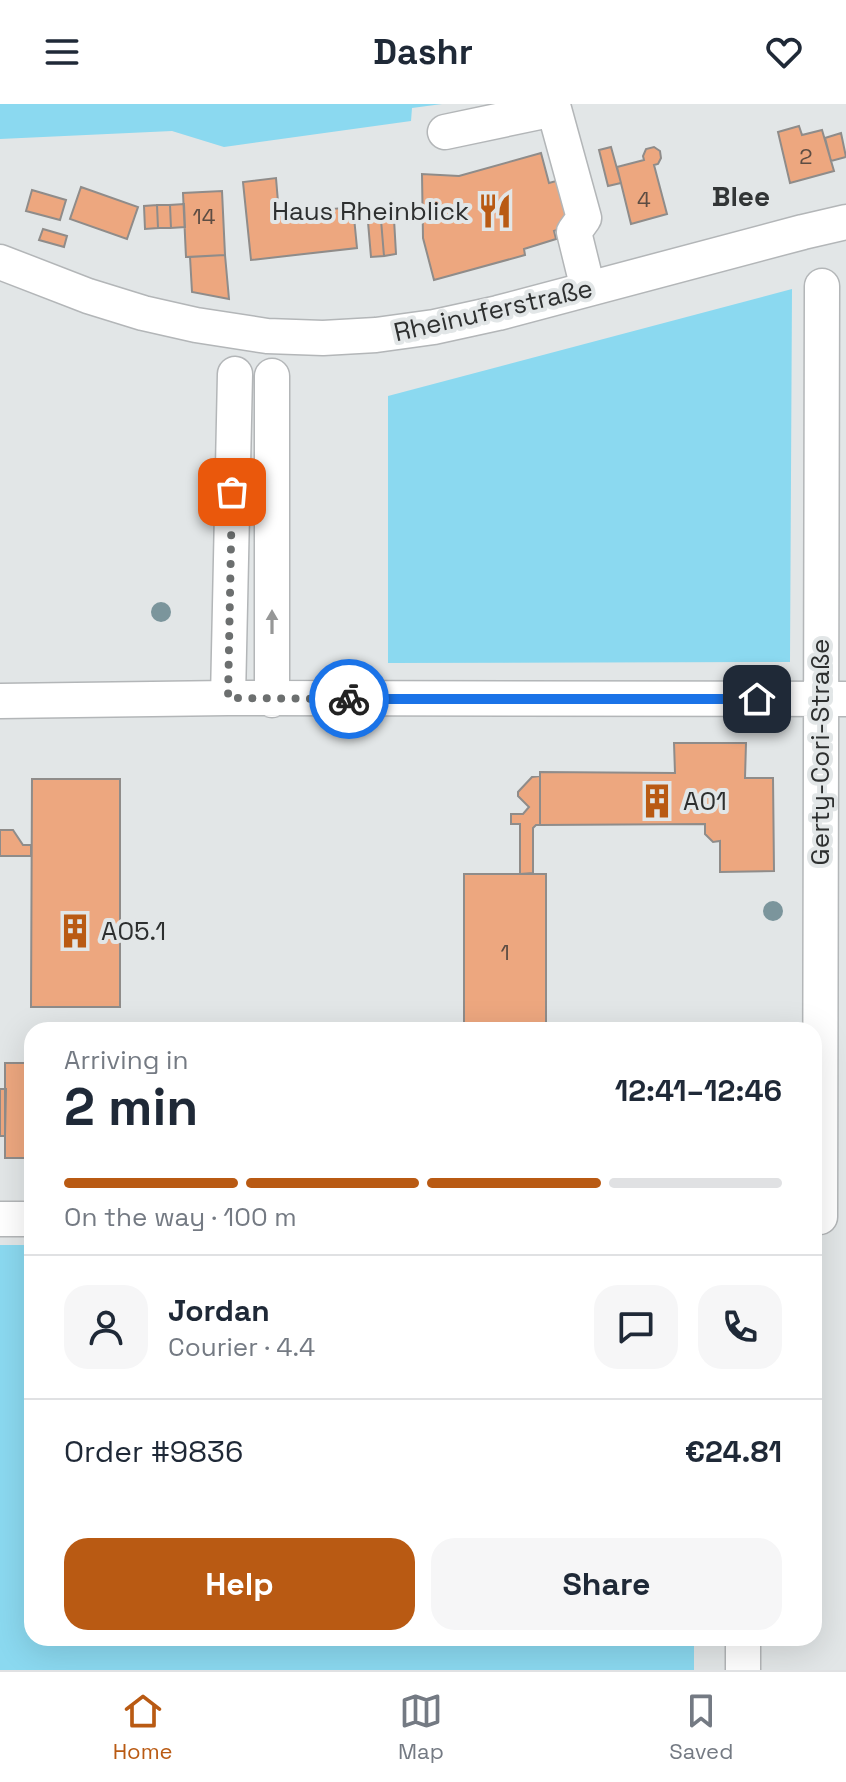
<!DOCTYPE html>
<html lang="en">
<head>
<meta charset="utf-8">
<style>
	body { margin:0; font-family:"Space Grotesk",sans-serif; background:#f6f6f7; color:#1f2937; height:100vh; display:flex; flex-direction:column; font-size:30px; white-space:nowrap }
	* { box-sizing:border-box; margin:0 }
	p { font-size:26px; color:#747a83 }
	.icon { flex:none; width:44px; height:44px; fill:none; stroke:currentColor; stroke-width:2; stroke-linecap:round; stroke-linejoin:round }
	.map { position:relative; flex:1; overflow:hidden }
	.details { position:absolute; left:24px; top:918px; width:798px; height:624px; display:flex; flex-direction:column; background:#fff; border-radius:24px; box-shadow:0 8px 32px #0002 }
	.details>* { flex:none }
	.pin { position:absolute; display:grid; place-items:center; width:68px; height:68px; color:#fff; margin:-34px; border-radius:16px; box-shadow:0 4px 12px #0006 }
	.courier { position:absolute; display:grid; place-items:center; width:80px; height:80px; margin:-40px; border:6px solid #1a73e8; border-radius:50%; background:#fff; color:#222; box-shadow:0 2px 10px #0007 }
	.head em { font-style:normal; font-weight:700 }
	.head div { display:flex; flex-direction:column-reverse }
	.head { display:flex; align-items:center; justify-content:space-between; height:136px; padding:0 40px }
	h1 { font-size:52px; font-weight:700; line-height:60px }
	.bar { display:grid; grid-template-columns:repeat(4,1fr); gap:12px 8px; align-content:center; height:96px; padding:0 40px }
	.bar i { height:10px; border-radius:6px; background:#e0e1e3 }
	.bar .active { background:#b95a13 }
	.bar p { grid-column:span 4 }
	.line { display:flex; align-items:center; gap:20px; padding:0 40px; border-top:2px solid #e0e1e3 }
	.line div { flex:1 }
	.round { display:grid; place-items:center; flex:none; width:84px; height:84px; border-radius:24px; background:#f6f6f7 }
	.cta { display:flex; gap:16px; margin-top:auto; padding:16px 40px }
	.cta a { flex:1; height:92px; border-radius:24px; background:#b95a13; color:#fff; font-size:32px; font-weight:700; line-height:92px; text-align:center }
	.cta a+a { background:#f6f6f7; color:#1f2937 }
	header { display:flex; justify-content:space-between; align-items:center; height:104px; padding:0 40px; background:#fff; font-size:36px; font-weight:700 }
	.menu { display:flex; justify-content:space-around; align-items:center; height:112px; border-top:2px solid #e0e1e3; background:#fff; font-size:22px; color:#747a83 }
	.menu a { display:grid; justify-items:center; gap:4px }
	.menu .active { color:#b95a13 }
	.map>svg:first-child { display:block }
</style>
</head>
<body>
<header><svg class="icon" aria-label="menu" viewBox="0 0 24 24"><path d="M4 6h16M4 12h16M4 18h16"/></svg>Dashr<svg class="icon" aria-label="heart" viewBox="0 0 24 24"><path d="M12 20l-8-8c-3-5 5-10 8-4 3-6 11-1 8 4z"/></svg></header>
<div class="map">
<svg width="846" height="1566" viewBox="0 0 846 1566">
	<rect width="100%" height="100%" fill="#e2e6e7"/>
	<path fill="#8bd9f0" d="M0,0H442L412,4L411,17L224,43L172,27L0,35Z
		M792,185L790,558L388,559V292Z
		M0,1141H32V1534H694V1566H0Z"/>
	<path fill="#eda77f" stroke="#8f8c8a" stroke-width="2" d="M799,22L802,31L822,26L834,67L790,79L778,28Z
		M841,29L846,53L831,57L825,34Z
		M611,43L621,79L608,82L599,46Z
		M654,43L660,47L661,54L658,60L654,61L667,110L631,120L617,63L644,56L643,52L646,45Z
		M541,49L549,79L556,77L560,80L571,121L554,127L556,135L524,145L525,151L434,176L423,134L422,70L459,72Z
		M276,74L279,110L353,103L357,144L251,156L243,78Z
		M81,83L138,103L127,135L70,115Z
		M32,86L66,96L60,116L26,107Z
		M222,87L225,151L186,153L183,89Z
		M184,100L185,123L171,124L170,101Z
		M157,101L158,124L145,125L144,102Z
		M157,101H170L171,124H158Z
		M394,115L396,150L384,152L381,116Z
		M381,116L384,152L371,153L368,118Z
		M43,125L67,132L64,143L39,136Z
		M225,151L229,195L192,188L190,153Z
		M674,639H746L745,674H773L774,767L720,768V737L713,738L705,730V720L540,721V668L675,669Z
		M540,672V721H536L533,724V769L520,770V720H511V710H523L529,703L518,692V688L532,673Z
		M32,675H120V903H31Z
		M0,726H13L23,741H31V752H0Z
		M464,770H546V926H464Z
		M5,959H32V1054H5Z
		M0,985H6L5,1032H0Z"/>
	<g fill="none" stroke-linecap="round" stroke-linejoin="round">
		<g stroke="#b3b6b8" stroke-width="37">
			<path id="minor" d="M445,28L554,5L584,114L574,128L588,185
				M0,158L88,192L143,209L196,221L267,232L323,234L376,231L434,223L498,209L803,128L846,118
				M272,272V596
				M228,594L235,270
				M0,597L228,594L846,595
				M820,1113L822,182
				M0,1115H32
				M743,1534V1566"/>
		</g>
		<use href="#minor" stroke="#fff" stroke-width="34"/>
	</g>
	<g fill="#7b959c">
		<circle cx="161" cy="508" r="10"/>
		<circle cx="773" cy="807" r="10"/>
	</g>
	<defs><path id="oneway-solid" d="M-6-.8H1V-3.2L6.5 0L1 3.2V.8H-6Z" transform="scale(2)"/></defs>
	<use fill="#969797" href="#oneway-solid" transform="translate(272 518) rotate(-90)"/>
	<g fill="none" stroke-linecap="round" stroke-linejoin="round">
		<path stroke="#6c6f6f" stroke-width="8" stroke-dasharray="0 14.4" d="M232,388L228,594L349,595"/>
		<path stroke="#1a73e8" stroke-width="10" d="M349,595H757"/>
	</g>
	<defs>
		<g id="restaurant-bare" transform="scale(2.76)"><path d="M-5-6h1v4h1v-4h1v4h1v-4h1v5L-1.5 .5V6h-2V.5L-5-1ZM5-6V6H3V1.5H1.5Q1.5-4 5-6Z" fill="#b95a13" stroke="#e2e6e7" stroke-width="2.5" paint-order="stroke"/></g>
		<g id="building-bare" transform="scale(2.76)"><path d="M-4-6H4V6H1V3H-1V6H-4ZM-2.5-4.3h1.7v1.8h-1.7ZM.8-4.3h1.7v1.8H.8ZM-2.5-1h1.7V.8h-1.7ZM.8-1h1.7V.8H.8Z" fill="#b95a13" stroke="#e2e6e7" stroke-width="2.5" paint-order="stroke"/></g>
	</defs>
	<g fill-rule="evenodd">
		<use href="#restaurant-bare" x="495" y="107"/>
		<use href="#building-bare" x="657" y="697"/>
		<use href="#building-bare" x="75" y="827"/>
	</g>
	<g text-anchor="middle" dominant-baseline="central" stroke-width="8" stroke-linejoin="round" paint-order="stroke">
		<g font-size="22" fill="#5d4d43">
			<text x="806" y="52">2</text>
			<text x="644" y="95">4</text>
			<text x="204" y="112">14</text>
			<text x="505" y="848">1</text>
		</g>
		<g font-size="26" fill="#2d2f2f" stroke="#e2e6e7" text-anchor="start">
			<text x="469" y="107" text-anchor="end">Haus Rheinblick</text>
			<text x="683" y="697">A01</text>
			<text x="101" y="827">A05.1</text>
		</g>
		<g font-size="26" fill="#2d2f2f" stroke="#e2e6e7">
			<text transform="translate(493 206) rotate(-13)">Rheinuferstraße</text>
			<text transform="translate(820 648) rotate(-90)">Gerty-Cori-Straße</text>
		</g>
		<g font-size="28" font-weight="bold" fill="#323536" stroke="#e2e6e7">
			<text x="741" y="92">Blee</text>
		</g>
	</g>
</svg>
<div class="pin" style="left:232px;top:388px;background:#ea580c"><svg class="icon" aria-label="bag" viewBox="0 0 24 24"><path d="M5 8h14l-1 12H6zM9 8a3 3 0 0 1 6 0"/></svg></div>
<div class="pin" style="left:757px;top:595px;background:#1f2937"><svg class="icon" aria-label="home" viewBox="0 0 24 24"><path d="M3 11l9-7 9 7M6 9v11h12V9"/></svg></div>
<div class="courier" style="left:349px;top:595px"><svg class="icon" aria-label="bike" viewBox="0 0 24 24"><circle cx="6" cy="16" r="4"/><circle cx="18" cy="16" r="4"/><path d="M6 16l4-8h5l3 8M10 8l3 8H6M13 5h3"/></svg></div>
<section class="details">
<div class="head"><div><h1>2 min</h1><p>Arriving in</p></div><em>12:41–12:46</em></div>
<div class="bar"><i class="active"></i><i class="active"></i><i class="active"></i><i></i><p>On the way · 100 m</p></div>
<div class="line" style="height:144px"><a class="round"><svg class="icon" aria-label="person" viewBox="0 0 24 24"><circle cx="12" cy="8" r="4"/><path d="M4 21q1-7 8-7t8 7"/></svg></a><div><b>Jordan</b><p>Courier · 4.4</p></div><a class="round"><svg class="icon" aria-label="chat" viewBox="0 0 24 24"><path d="M4 5h16v11H9l-5 4z"/></svg></a><a class="round"><svg class="icon" aria-label="phone" viewBox="0 0 24 24"><path d="M5 4h4l2 5-3 2q2 4 5 5l2-3 5 2v4C11 20 4 13 5 4z"/></svg></a></div>
<div class="line" style="height:104px"><div>Order #9836</div><b>€24.81</b></div>
<div class="cta"><a>Help</a><a>Share</a></div>
</section>
</div>
<nav class="menu">
<a class="active"><svg class="icon" aria-label="home" viewBox="0 0 24 24"><path d="M3 11l9-7 9 7M6 9v11h12V9"/></svg>Home</a>
<a><svg class="icon" aria-label="map" viewBox="0 0 24 24"><path d="M3 6l6-2 6 2 6-2v14l-6 2-6-2-6 2zM9 4v14M15 6v14"/></svg>Map</a>
<a><svg class="icon" aria-label="saved" viewBox="0 0 24 24"><path d="M7 4h10v16l-5-4-5 4z"/></svg>Saved</a>
</nav>
</body>
</html>
